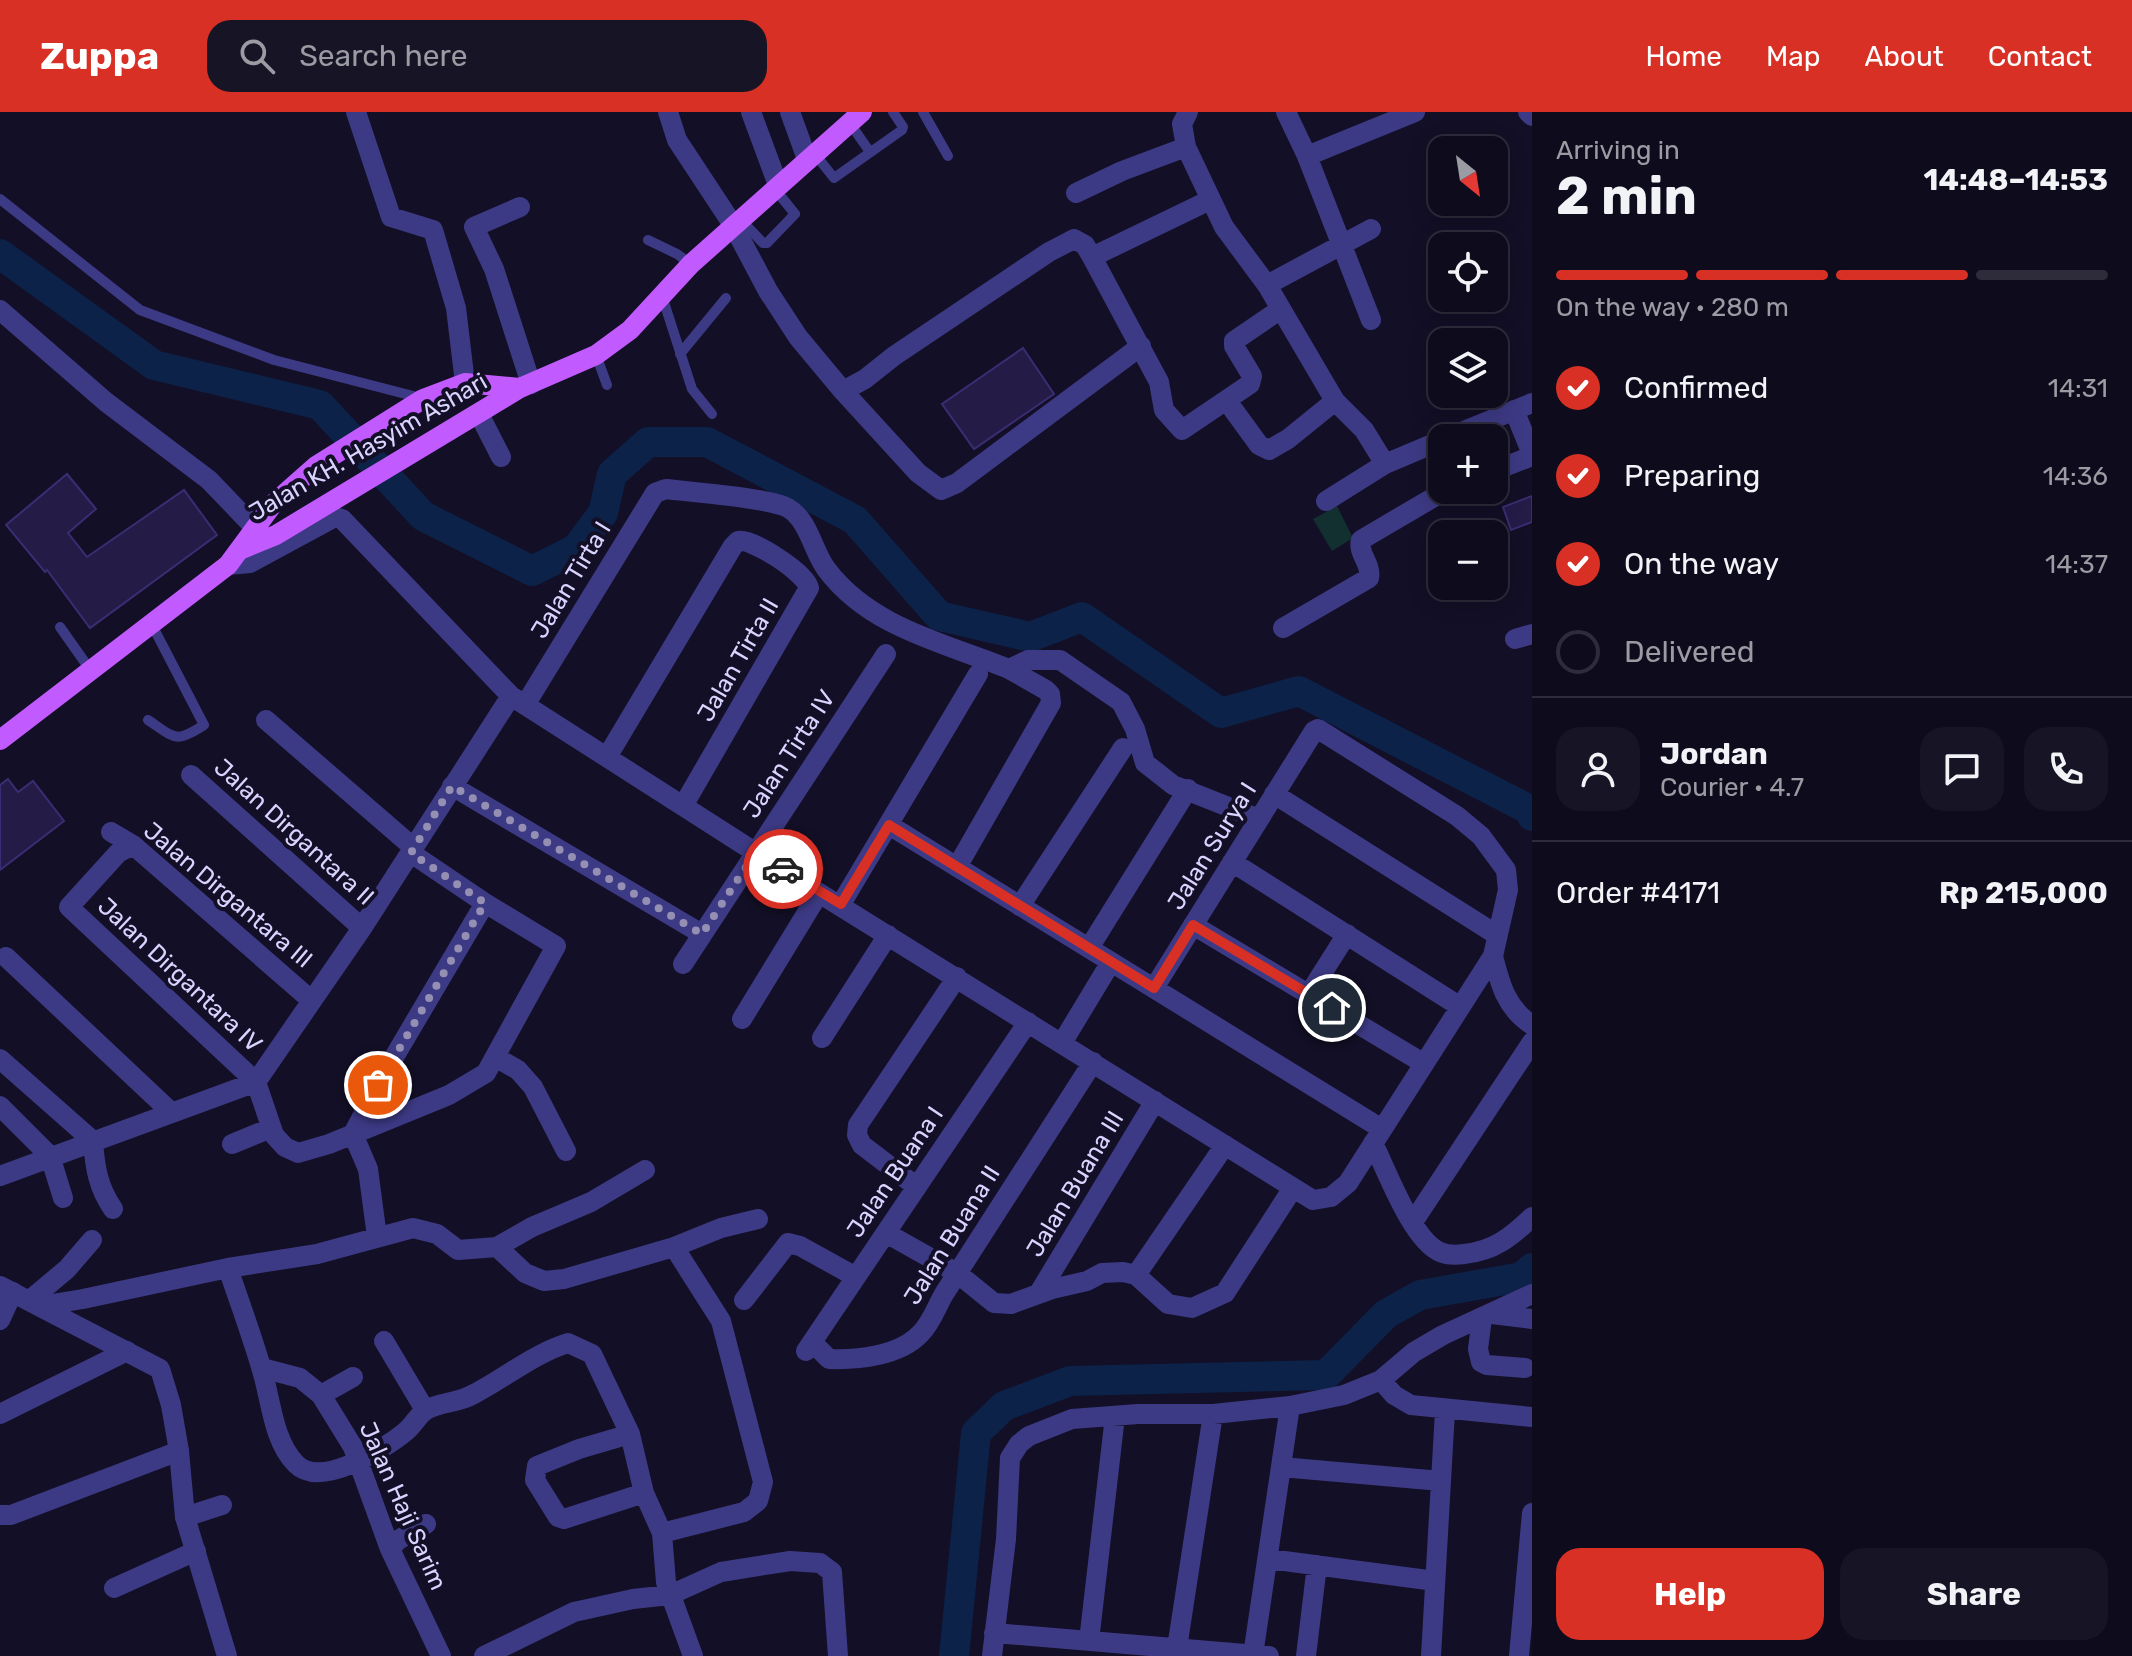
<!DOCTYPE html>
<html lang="en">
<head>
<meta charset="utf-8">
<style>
	body { margin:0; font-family:Rubik,sans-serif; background:#171425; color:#f1f3f6; height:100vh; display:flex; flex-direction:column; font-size:30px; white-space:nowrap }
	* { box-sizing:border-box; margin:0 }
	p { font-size:26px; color:#9b9ba3 }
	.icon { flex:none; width:44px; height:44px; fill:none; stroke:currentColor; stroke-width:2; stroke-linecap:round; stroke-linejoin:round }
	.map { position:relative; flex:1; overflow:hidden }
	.panel { display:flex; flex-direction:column; background:#0e0b1c; width:600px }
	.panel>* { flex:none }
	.needle { width:52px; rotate:150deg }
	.controls { position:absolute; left:1428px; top:24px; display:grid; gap:16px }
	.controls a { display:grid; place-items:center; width:80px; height:80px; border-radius:16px; background:#0e0b1c; box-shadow:0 4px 20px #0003,0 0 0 2px #2e2b3b; font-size:40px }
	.pin { position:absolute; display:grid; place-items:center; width:68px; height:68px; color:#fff; margin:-34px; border:4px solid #fff; border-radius:50%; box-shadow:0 2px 8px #0007 }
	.courier { position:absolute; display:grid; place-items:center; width:80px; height:80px; margin:-40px; border:6px solid #d93025; border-radius:50%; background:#fff; color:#222; box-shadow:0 2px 10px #0007 }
	.head em { font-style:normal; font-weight:700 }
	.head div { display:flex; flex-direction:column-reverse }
	.head { display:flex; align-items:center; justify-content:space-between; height:136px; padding:0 24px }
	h1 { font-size:52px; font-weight:700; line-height:60px }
	.bar { display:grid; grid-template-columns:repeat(4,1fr); gap:12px 8px; align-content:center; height:96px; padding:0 24px }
	.bar i { height:10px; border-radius:6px; background:#2e2b3b }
	.bar .current { background:#d93025 }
	.bar p { grid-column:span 4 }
	.line { display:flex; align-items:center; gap:20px; padding:0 24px; border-top:2px solid #2e2b3b }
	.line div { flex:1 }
	.round { display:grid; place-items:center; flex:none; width:84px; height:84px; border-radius:24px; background:#171425 }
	ol { padding:0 24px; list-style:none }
	li { display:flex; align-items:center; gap:24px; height:88px }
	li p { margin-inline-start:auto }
	li .icon { padding:8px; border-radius:50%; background:#d93025; color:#fff; stroke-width:4 }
	li:last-child { color:#9b9ba3 }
	li i { width:44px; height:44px; border:4px solid #2e2b3b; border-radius:50% }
	.button { display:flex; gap:16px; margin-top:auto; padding:16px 24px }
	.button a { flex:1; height:92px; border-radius:24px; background:#d93025; color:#fff; font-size:32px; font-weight:700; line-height:92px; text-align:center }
	.button a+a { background:#171425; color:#f1f3f6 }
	header { display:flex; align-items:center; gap:48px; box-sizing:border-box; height:112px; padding:0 40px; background:#d93025; color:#fff }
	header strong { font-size:38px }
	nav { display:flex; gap:44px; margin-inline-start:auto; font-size:28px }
	.search { width:560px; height:72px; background:#171425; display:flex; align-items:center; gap:20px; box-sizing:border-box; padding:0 28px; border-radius:24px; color:#9b9ba3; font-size:30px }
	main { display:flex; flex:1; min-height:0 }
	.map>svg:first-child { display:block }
</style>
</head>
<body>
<header>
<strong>Zuppa</strong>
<div class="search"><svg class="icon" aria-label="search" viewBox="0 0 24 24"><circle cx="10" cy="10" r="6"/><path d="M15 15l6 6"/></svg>Search here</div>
<nav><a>Home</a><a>Map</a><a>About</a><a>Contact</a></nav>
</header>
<main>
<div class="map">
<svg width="1532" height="1544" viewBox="0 0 1532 1544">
	<rect width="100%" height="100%" fill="#130f26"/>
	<path fill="#12302f" d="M1337,394L1353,426L1332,439L1313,407Z"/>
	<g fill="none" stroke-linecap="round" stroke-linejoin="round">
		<path stroke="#0c2248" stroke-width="30" d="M0,142L154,253L320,293L423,404L532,459L576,437L603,401L612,362L648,330H707L855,408L939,504L1030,525L1082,505L1221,601L1299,579L1530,698L1532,704
			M954,1544L976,1321L1004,1294L1070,1269L1326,1263L1386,1202L1420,1183L1522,1165L1532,1156"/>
	</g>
	<path fill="#241b47" stroke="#3b2d73" stroke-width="2" d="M1023,236L1054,282L974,337L942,292Z
		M67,362L96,397L68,421L87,445L184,378L217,423L90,516L47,458L45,460L6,413Z
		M1532,384V410L1511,418L1503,395Z
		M8,667L18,680L33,669L64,709L0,758V673Z"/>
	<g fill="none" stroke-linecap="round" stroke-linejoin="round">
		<path stroke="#3d3a85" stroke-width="10" d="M923,0L948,44
			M849,10L870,40
			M814,41L834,66L902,18L903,15L893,0
			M0,87L140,198L274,248L421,286
			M740,107L763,131H767L795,102L774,76
			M648,128L677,142L691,152
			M662,184L692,277L712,302
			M680,242L726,186
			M596,243L607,273
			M60,515L91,559
			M148,608C175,626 175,632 204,613L152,513"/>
		<path stroke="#3d3a85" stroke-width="20" d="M356,0L391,105L433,118L456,196L465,271
			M668,0L677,28L733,113L768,179L798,225L843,279L865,267L894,244L1049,140L1074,127L1085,133L1092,145L1159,270L1164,298L1182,318L1250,272L1252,264L1234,234V229L1281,197
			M751,0L778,73
			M790,0L807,47
			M1188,0L1182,12L1186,35L1224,115L1267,173L1335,289L1364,318L1385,352
			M1286,0L1307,44L1371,208
			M1528,0L1532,4
			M1307,44L1415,0
			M1076,81L1122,59L1186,35
			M520,95L474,115L494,157L531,272
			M1092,145L1210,88
			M1267,173L1371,117
			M0,198L106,290L209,368L256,417
			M843,279L918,361L941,378L957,371L1141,234
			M1227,289L1259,333L1269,338L1288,327L1335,289
			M1514,298L1532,342
			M479,302L501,345
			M1447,326L1532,291
			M1494,359L1532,344
			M1326,389L1385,352L1442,328
			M228,453L250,451L335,405L342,407L511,584L819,781L1313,1088L1331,1085L1348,1071L1493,844L1508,778L1506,758L1481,724L1457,704L1318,617L1314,619L1154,876
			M1283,516L1369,466C1372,452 1357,441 1361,428L1446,378
			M1515,527L1532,522
			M525,593L655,381L666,377C690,380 771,386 788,396C809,408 813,440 827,458C871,516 945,531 1009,557L1028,548H1060L1121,590L1135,617L1145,651L1173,673L1259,707
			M266,608L414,736
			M607,645L733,434L738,429C752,426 806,461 809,476L683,694
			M191,663L362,816
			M452,674L702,822
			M1274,682L1497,823
			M889,713L1382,1017
			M111,720L133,733L311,888
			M133,733L118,741L69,795L256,970L274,1023L285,1035L298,1041L329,1032L449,983L486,961L556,834L485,791L411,741
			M1232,750L1459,894
			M957,755L1051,591L1050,582L1046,578L1009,557
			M841,792L978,562
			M1020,794L1123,636
			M1193,813L1423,951
			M1089,836L1188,677
			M1493,844C1500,872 1506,896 1532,913
			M6,845L172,1001
			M683,852L886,542
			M1309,882L1347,822
			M742,907L819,781
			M822,926L888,823
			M1062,931L1111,850
			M495,945L518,958L533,975L566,1039
			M0,947L93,1029C95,1056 98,1075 113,1097
			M0,994L50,1044L63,1086
			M353,1022L390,952L485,791
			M353,1022L368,1057L377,1125
			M1373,1031C1387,1059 1412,1128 1440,1140C1447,1143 1457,1143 1464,1142C1494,1139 1511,1125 1532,1105
			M232,1032L271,1016
			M0,1064L256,970L362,816L511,584
			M917,1075L862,1033L857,1023L858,1013L957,865
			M1413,1110L1532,930
			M886,1121L957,1161L994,1191L1011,1192L1052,1177L1087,1169L1102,1161L1123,1160L1136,1163L1168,1192L1192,1196L1225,1181L1293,1076
			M497,1135L532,1115L591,1090L645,1058
			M228,1156C239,1189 251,1221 261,1255C271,1285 272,1328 296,1352C320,1377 383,1338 405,1320C413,1314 418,1303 426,1298C439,1290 458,1291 472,1283C505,1266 533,1242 568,1231L592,1242L630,1322L644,1381L662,1421L666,1470L693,1544
			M1136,1163L1225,1033
			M1039,1181L1155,989
			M30,1188L67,1157L92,1128
			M744,1188L788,1131L800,1134L856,1165
			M40,1194L83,1187L228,1156L317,1142L413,1116L437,1122L458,1138L497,1135L525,1161L544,1169L564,1167L674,1135L721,1116L758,1107
			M1492,1202L1532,1207
			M1482,1206L1478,1237L1481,1250L1487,1253L1525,1256
			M0,1208L13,1180
			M384,1229L425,1298
			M812,1230L829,1247C858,1248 900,1244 921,1221C931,1211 937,1194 944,1182L1093,950
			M806,1239L1028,910
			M262,1256L300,1266L321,1283L353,1335L390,1437L441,1544
			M1381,1268L1394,1283L1411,1293L1532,1305
			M321,1283L353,1265
			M0,1302L127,1239
			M630,1322L579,1337L537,1354L535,1368L558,1405L564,1407L644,1381
			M1281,1355L1441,1369
			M0,1403H11L179,1339
			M185,1405L222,1393
			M662,1421L744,1400L758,1389L763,1370L721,1209L674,1135
			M390,1437L398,1428L426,1412
			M1269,1447L1435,1469
			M114,1476L196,1439
			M994,1521L1269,1544
			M1089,1529L1115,1304
			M1177,1536L1213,1302
			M1253,1543L1290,1294
			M484,1544L574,1500L633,1487L670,1483L721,1460L790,1449L820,1451L832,1460L838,1544
			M992,1544L1006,1427L1010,1346L1019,1332L1029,1324L1072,1307L1138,1302H1213L1290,1294L1344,1283L1381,1268L1414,1240L1443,1223L1532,1182
			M1306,1544L1317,1453
			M1431,1544L1445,1299
			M1519,1544L1532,1401"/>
		<path stroke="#3d3a85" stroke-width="20" d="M0,1174L160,1257L171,1293L179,1339L185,1405L227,1544"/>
		<path stroke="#c25bff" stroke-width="20" d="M242,437L276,423L520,276L596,243L630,218L691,152L862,0
			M0,628L228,453L273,392L316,354L423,287L465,271L520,276"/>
	</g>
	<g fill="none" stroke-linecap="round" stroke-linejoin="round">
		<path stroke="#948fb3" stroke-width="8" stroke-dasharray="0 14.4" d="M378,973L485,791L411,741L452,674L702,822L756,740L783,757"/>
		<path stroke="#d93025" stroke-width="10" d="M783,757L841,792L889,713L1154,876L1193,813L1332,896"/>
	</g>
	<g text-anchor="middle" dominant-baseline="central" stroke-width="8" stroke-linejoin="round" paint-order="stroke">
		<g font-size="24" fill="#d9d4ff" stroke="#130f26">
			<text transform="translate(368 335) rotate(-30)">Jalan KH. Hasyim Ashari</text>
			<text transform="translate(571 468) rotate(-59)">Jalan Tirta I</text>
			<text transform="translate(738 548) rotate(-60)">Jalan Tirta II</text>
			<text transform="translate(789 642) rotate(-57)">Jalan Tirta IV</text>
			<text transform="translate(294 720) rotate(42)">Jalan Dirgantara II</text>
			<text transform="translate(1212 734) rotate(-58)">Jalan Surya I</text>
			<text transform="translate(228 783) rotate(40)">Jalan Dirgantara III</text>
			<text transform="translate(180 863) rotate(43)">Jalan Dirgantara IV</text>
			<text transform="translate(895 1060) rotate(-56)">Jalan Buana I</text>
			<text transform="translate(1075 1072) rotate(-59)">Jalan Buana III</text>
			<text transform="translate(952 1123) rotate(-58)">Jalan Buana II</text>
			<text transform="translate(403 1394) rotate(66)">Jalan Haji Sarim</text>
		</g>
	</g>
</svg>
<div class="controls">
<a><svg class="needle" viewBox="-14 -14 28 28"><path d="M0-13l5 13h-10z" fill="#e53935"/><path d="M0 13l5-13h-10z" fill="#9b9ba3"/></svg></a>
<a><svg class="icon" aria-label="locate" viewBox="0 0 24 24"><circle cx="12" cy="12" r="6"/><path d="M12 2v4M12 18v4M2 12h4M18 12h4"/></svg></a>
<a><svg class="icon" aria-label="layers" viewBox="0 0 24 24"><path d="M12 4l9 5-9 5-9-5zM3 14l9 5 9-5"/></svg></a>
<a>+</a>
<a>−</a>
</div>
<div class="pin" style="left:378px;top:973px;background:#ea580c"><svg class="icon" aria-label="bag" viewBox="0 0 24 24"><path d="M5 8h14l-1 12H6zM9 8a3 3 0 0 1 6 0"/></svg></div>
<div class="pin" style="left:1332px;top:896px;background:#1f2937"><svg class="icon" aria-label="home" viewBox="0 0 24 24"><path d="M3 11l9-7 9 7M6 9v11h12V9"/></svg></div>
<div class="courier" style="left:783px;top:757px"><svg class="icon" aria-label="car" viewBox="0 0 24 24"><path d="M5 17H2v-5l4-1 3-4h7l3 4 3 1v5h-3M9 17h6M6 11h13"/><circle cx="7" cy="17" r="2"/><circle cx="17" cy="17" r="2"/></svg></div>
</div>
<section class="panel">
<div class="head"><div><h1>2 min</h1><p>Arriving in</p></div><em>14:48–14:53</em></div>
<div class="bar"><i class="current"></i><i class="current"></i><i class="current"></i><i></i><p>On the way · 280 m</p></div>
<ol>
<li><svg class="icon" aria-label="check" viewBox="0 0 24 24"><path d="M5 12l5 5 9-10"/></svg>Confirmed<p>14:31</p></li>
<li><svg class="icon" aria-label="check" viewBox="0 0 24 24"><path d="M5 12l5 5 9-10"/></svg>Preparing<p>14:36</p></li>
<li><svg class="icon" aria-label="check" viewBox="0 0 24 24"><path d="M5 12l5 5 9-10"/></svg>On the way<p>14:37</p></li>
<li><i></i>Delivered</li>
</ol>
<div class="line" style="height:144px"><a class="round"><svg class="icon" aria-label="person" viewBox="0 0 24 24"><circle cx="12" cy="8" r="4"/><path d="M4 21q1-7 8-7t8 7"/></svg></a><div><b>Jordan</b><p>Courier · 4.7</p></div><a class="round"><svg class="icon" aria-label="chat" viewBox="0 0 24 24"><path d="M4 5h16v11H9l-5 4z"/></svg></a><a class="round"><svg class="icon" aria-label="phone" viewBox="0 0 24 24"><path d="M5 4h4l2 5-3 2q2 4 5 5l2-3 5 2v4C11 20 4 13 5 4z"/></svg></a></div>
<div class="line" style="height:104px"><div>Order #4171</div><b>Rp 215,000</b></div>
<div class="button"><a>Help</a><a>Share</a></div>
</section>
</main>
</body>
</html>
